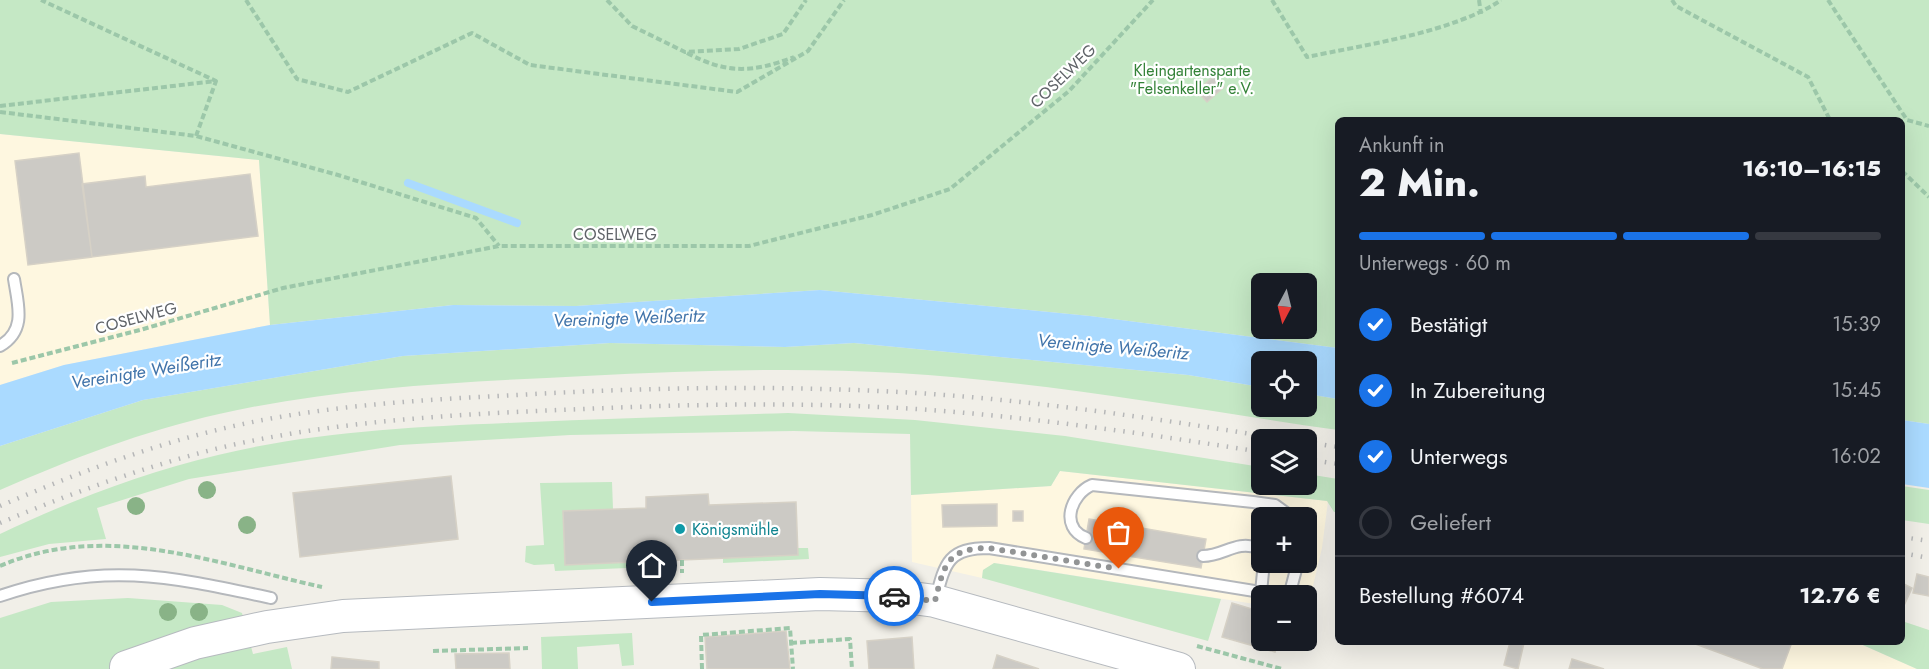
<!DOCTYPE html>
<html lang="de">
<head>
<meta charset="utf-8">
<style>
	body { margin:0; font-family:Jost,sans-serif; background:#20242c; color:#f1f3f6; height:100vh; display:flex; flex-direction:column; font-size:22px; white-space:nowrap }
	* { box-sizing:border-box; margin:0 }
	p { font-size:20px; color:#9ea1a6 }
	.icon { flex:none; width:33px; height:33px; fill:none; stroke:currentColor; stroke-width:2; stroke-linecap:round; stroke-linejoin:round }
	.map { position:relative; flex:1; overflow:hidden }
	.sheet { position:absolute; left:1335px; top:117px; width:570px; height:528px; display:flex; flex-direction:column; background:#171b24; border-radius:9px; box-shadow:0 6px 24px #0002 }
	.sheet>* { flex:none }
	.needle { width:39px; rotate:187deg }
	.buttons { position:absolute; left:1251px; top:273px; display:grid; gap:12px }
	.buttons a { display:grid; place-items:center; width:66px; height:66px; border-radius:9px; background:#171b24; box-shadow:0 6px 24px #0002; font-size:30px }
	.pin { position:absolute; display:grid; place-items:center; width:51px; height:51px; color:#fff; margin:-62px -26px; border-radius:50% 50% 50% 0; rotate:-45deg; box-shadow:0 0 6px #0007 }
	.pin .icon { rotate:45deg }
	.courier { position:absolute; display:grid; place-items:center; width:60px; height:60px; margin:-30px; border:4px solid #1a73e8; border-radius:50%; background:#fff; color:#222; box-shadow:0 2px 8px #0007 }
	.headline em { font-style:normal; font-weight:800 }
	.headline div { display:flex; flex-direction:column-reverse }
	.headline { display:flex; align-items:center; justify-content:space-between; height:102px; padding:0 24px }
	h1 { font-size:39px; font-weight:800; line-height:45px }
	.bar { display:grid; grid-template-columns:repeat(4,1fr); gap:9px 6px; align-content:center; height:72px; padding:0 24px }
	.bar i { height:8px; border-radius:4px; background:#363941 }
	.bar .selected { background:#1a73e8 }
	.bar p { grid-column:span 4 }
	.line { display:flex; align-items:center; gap:15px; padding:0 24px; border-top:2px solid #363941 }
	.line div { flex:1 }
	ol { padding:0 24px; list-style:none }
	li { display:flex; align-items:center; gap:18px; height:66px }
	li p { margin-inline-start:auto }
	li .icon { padding:6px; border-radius:50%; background:#1a73e8; color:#fff; stroke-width:4 }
	li:last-child { color:#9ea1a6 }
	li i { width:33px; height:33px; border:3px solid #363941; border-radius:50% }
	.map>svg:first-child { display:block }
</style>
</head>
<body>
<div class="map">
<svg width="1929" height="669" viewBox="0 0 1929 669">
	<rect width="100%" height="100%" fill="#f1efe8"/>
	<path fill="#fef7e0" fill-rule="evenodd" d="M0,134L259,160L270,325L64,365L0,385Z
		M1060,471L1328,501L1322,548L1307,611L1306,596H1262L1261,605L995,563L983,570L982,578L912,562L911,495L1051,486ZM1262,518H1306V562H1262Z
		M1792,642H1856L1917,669H1783Z"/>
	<path fill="#c5e8c5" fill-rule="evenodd" d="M0,0H1929V424L1902,420V120H1338V348L1090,316L820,290L576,306L453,305L270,325L259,160L0,134ZM1262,284H1306V328H1262Z
		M610,343L785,347L854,343L1188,375L1261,387L1262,406H1306L1307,394L1338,399V430C1192,409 1046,382 898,373C794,367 689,371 585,376C463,382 339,387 219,414C143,431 71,459 0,490V446L143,400L403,356Z
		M788,413L915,420L1065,436L1261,467L1262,484H1306L1307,474L1338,479V512H1334L1327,501L1060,471L1051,486L911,495L910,434L794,431L570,435L400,445L189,479L97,508L106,539L49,544L0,557V534C69,501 143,473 218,455C312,432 410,427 507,423C601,419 694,416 788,413Z
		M612,482L613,509L563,511L565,565L675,560V566L555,571L554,564L534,565L525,562L526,546L544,545L540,483Z
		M1902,486L1929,490V524L1902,520Z
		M798,548H808L809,559L723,563V558L798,555Z
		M994,563L1221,599L1208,641L982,578L983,570Z
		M128,598L222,605L242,613L253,654L287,647L292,669H0V618L51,602Z
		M1902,621L1929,630V669H1917L1856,642H1902Z
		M632,633L634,665L622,666L619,644L577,647L578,669H542L541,637Z"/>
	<path fill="#aadaff" d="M820,290L1090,316L1338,348V399L1307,394L1306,362H1262L1261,387L1188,375L854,343L785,347L610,343L403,356L143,400L0,446V385L64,365L270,325L453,305L576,306Z
		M1902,420L1929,424V488L1902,484Z"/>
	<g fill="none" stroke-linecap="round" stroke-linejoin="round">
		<path stroke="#aadaff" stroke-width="8" d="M408,183L517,223"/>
	</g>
	<path fill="#cccac5" stroke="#d6d1c6" stroke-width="1.5" d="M1214,76L1224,87L1207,102L1197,91Z
		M79,153L92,257L28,265L15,161Z
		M250,174L258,236L92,257L82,184L145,176L146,187Z
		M451,476L458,539L300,557L293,493Z
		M708,494L709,505L796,502L798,555L565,565L563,511L646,508V497Z
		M997,504V526L943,527L942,505Z
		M1013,511H1023V521H1013Z
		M1089,519L1206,539L1201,568L1084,549Z
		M1917,574L1929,577V596L1913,593Z
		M1902,583L1912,588L1902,610Z
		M1232,603L1262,612V640H1278L1275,652L1222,637Z
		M786,631L790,669H707L705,637Z
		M912,637L914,669H869L867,641Z
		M1510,642L1524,643L1518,669L1504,665Z
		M1690,642H1792L1782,669H1763Z
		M509,653L510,669H456L455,654Z
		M997,655L1039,669H993Z
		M332,657L379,662V669H331Z
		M1572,659L1604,669H1569Z"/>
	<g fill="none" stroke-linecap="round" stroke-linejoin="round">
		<g stroke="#b5b8bc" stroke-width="14">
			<path id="service" d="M0,346C27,330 18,305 14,279
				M1086,538C1059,527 1071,494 1092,485L1253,502L1275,505L1293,518
				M1203,556C1224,556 1236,540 1258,548L1262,555
				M1261,592L1264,562
				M0,596C102,561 169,576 271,598
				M1289,596L1298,562
				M936,598C945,562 949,548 989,548L1285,596
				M1306,598L1310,599"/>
		</g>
		<g stroke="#b6babf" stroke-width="34">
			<path id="secondary" d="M126,667L195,643L267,627L343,616L820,594L898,596L935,601L1179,669"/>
		</g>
		<path stroke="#9cc7a9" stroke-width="4" stroke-dasharray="6 3" stroke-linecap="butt" d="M246,0L297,79L348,92L472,33L530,65L737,92L808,51L844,0
			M607,0L632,26L685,52L739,49L783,34L806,0
			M1272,0L1307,57C1364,45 1455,32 1501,0
			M1479,0L1481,14
			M1672,0L1676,6L1808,77L1830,120
			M1828,0L1907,120L1929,126
			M687,53C727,74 752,73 794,57
			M0,106L216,81L41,0
			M0,112L196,136L338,175L476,218L499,246
			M196,136L216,81
			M1902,171L1929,197
			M12,363L140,330L283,288L499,246H749L872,215L950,189L1069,91L1153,0
			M682,560V573
			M0,566C106,520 217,564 322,587
			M791,643L850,639L852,669
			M1197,646L1282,669
			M433,651L528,648
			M702,669L701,635L790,628L793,669"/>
		<use href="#service" stroke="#fff" stroke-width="10"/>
		<use href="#secondary" stroke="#fff" stroke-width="32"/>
		<path stroke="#b6b7b8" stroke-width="4.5" stroke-dasharray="1.5 8" stroke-linecap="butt" d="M1306,442L1338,447
			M1306,459L1338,464
			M0,506C70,476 143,448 217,430C314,406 417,400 517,395C650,387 784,385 917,393C1042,401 1165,420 1289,440
			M0,523C71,493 144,467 219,448C338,420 461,414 583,409C694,404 806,402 917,409C1032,417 1147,434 1262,452
			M1902,537L1929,541
			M1902,553L1929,558"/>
	</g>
	<g fill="#89b387">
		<circle cx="207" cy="490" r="9"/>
		<circle cx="136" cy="506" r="9"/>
		<circle cx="247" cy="525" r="9"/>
		<circle cx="168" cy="612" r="9"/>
		<circle cx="199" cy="612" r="9"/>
	</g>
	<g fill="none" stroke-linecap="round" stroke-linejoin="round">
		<path stroke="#929495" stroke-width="6" stroke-dasharray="0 10.8" d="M894,596L935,601C944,565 947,548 989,548L1119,569"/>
		<path stroke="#1a73e8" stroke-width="8" d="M652,602L820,594L894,596"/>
	</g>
	<circle fill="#0f9aa8" stroke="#fff" stroke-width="2" cx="680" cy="529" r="6"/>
	<g text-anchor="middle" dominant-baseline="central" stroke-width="4.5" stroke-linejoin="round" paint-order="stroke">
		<g font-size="16" fill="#348238" stroke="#fff">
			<text x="1192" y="70">Kleingartensparte<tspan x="1192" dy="18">"Felsenkeller" e.V.</tspan></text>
		</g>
		<g font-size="16" fill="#5f6368" stroke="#fff">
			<text transform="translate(1063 76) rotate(-44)">COSELWEG</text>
			<text x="615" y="234">COSELWEG</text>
			<text transform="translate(136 318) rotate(-15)">COSELWEG</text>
		</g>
		<g font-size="16" fill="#0d838f" stroke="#fff" text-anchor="start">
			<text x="692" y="529">Königsmühle</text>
		</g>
		<g font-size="18" font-style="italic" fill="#4174aa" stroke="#fff">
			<text transform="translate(629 318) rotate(-2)">Vereinigte Weißeritz</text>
			<text transform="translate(1113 347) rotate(5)">Vereinigte Weißeritz</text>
			<text transform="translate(146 371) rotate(-9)">Vereinigte Weißeritz</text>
		</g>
	</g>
</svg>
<div class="buttons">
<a><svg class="needle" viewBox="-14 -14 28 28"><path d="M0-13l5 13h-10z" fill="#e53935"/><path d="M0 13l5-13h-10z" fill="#9ea1a6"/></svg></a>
<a><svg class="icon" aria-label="locate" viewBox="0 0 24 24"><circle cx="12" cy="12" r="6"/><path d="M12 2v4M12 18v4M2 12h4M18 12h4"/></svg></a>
<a><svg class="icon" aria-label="layers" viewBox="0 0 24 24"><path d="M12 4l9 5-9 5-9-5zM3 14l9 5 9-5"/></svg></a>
<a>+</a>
<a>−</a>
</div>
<div class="pin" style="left:1119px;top:569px;background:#ea580c"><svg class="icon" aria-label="bag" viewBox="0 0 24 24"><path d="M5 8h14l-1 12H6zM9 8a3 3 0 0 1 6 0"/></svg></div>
<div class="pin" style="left:652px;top:602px;background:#1f2937"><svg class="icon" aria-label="home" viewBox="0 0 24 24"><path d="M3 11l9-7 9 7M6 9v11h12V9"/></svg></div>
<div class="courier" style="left:894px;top:596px"><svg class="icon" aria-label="car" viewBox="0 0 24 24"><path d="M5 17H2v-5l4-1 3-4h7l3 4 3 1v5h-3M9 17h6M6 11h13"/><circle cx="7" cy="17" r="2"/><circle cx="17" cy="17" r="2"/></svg></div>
<section class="sheet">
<div class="headline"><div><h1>2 Min.</h1><p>Ankunft in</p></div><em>16:10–16:15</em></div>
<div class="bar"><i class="selected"></i><i class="selected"></i><i class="selected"></i><i></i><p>Unterwegs · 60 m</p></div>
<ol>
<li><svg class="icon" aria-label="check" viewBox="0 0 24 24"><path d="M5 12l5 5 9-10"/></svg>Bestätigt<p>15:39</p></li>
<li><svg class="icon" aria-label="check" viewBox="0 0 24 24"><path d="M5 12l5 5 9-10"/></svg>In Zubereitung<p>15:45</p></li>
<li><svg class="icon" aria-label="check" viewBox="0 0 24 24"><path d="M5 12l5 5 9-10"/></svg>Unterwegs<p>16:02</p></li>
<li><i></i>Geliefert</li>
</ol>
<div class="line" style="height:78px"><div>Bestellung #6074</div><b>12.76 €</b></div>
</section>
</div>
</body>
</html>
